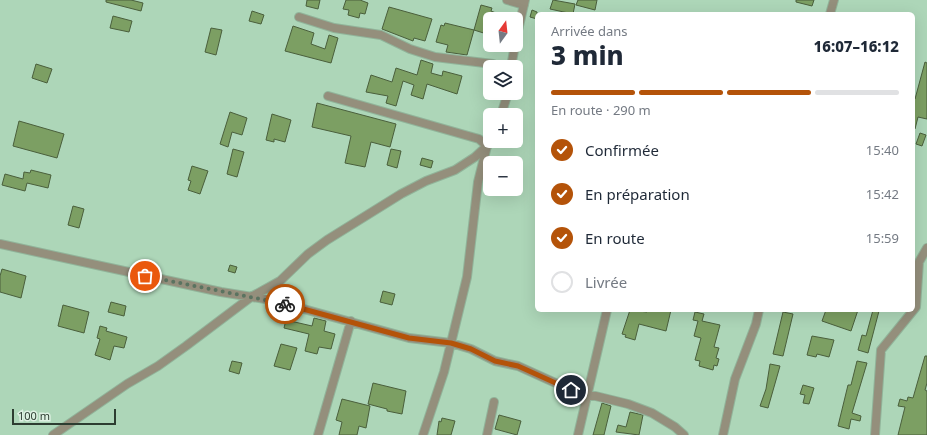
<!DOCTYPE html>
<html lang="fr">
<head>
<meta charset="utf-8">
<style>
	body { margin:0; font-family:"Noto Sans",sans-serif; background:#f2f2f3; color:#1f2937; height:100vh; display:flex; flex-direction:column; font-size:15px; white-space:nowrap }
	* { box-sizing:border-box; margin:0 }
	p { font-size:13px; color:#747a83 }
	.icon { flex:none; width:22px; height:22px; fill:none; stroke:currentColor; stroke-width:2; stroke-linecap:round; stroke-linejoin:round }
	.map { position:relative; flex:1; overflow:hidden }
	.drawer { position:absolute; left:535px; top:12px; width:380px; height:300px; display:flex; flex-direction:column; background:#fff; border-radius:6px; box-shadow:0 4px 16px #0002 }
	.drawer>* { flex:none }
	.needle { width:26px; rotate:15deg }
	.tools { position:absolute; left:483px; top:12px; display:grid; gap:8px }
	.tools a { display:grid; place-items:center; width:40px; height:40px; border-radius:6px; background:#fff; box-shadow:0 4px 16px #0002; font-size:20px }
	.scale { position:absolute; left:12px; bottom:10px; width:104px; box-sizing:border-box; padding-left:4px; border:2px solid #2d3d31; border-top:0; font-size:11px; line-height:14px; white-space:nowrap; color:#2d3d31; -webkit-text-stroke:3px #ddf1e2; paint-order:stroke }
	.pin { position:absolute; display:grid; place-items:center; width:34px; height:34px; color:#fff; margin:-17px; border:2px solid #fff; border-radius:50%; box-shadow:0 1px 4px #0007 }
	.courier { position:absolute; display:grid; place-items:center; width:40px; height:40px; margin:-20px; border:3px solid #b45309; border-radius:50%; background:#fff; color:#222; box-shadow:0 1px 5px #0007 }
	.head em { font-style:normal; font-weight:800 }
	.head div { display:flex; flex-direction:column-reverse }
	.head { display:flex; align-items:center; justify-content:space-between; height:68px; padding:0 16px }
	h1 { font-size:26px; font-weight:800; line-height:30px }
	.bar { display:grid; grid-template-columns:repeat(4,1fr); gap:6px 4px; align-content:center; height:48px; padding:0 16px }
	.bar i { height:5px; border-radius:3px; background:#e0e1e3 }
	.bar .selected { background:#b45309 }
	.bar p { grid-column:span 4 }
	ol { padding:0 16px; list-style:none }
	li { display:flex; align-items:center; gap:12px; height:44px }
	li p { margin-inline-start:auto }
	li .icon { padding:4px; border-radius:50%; background:#b45309; color:#fff; stroke-width:4 }
	li:last-child { color:#747a83 }
	li i { width:22px; height:22px; border:2px solid #e0e1e3; border-radius:50% }
	.map>svg:first-child { display:block }
</style>
</head>
<body>
<div class="map">
<svg width="927" height="435" viewBox="0 0 927 435">
	<rect width="100%" height="100%" fill="#add6b8"/>
	<path fill="#7c9f63" stroke="#4a5f3c" d="M106,0H131L143,3L141,11L106,2Z
		M307,0H320L318,9L306,6Z
		M346,0H360L368,3L365,14L360,13L359,18L348,15L349,10L343,9Z
		M553,0L575,4L573,14L550,9Z
		M578,0H597L595,10L576,5Z
		M796,0H814L812,6L796,2Z
		M481,5L492,8L491,11L501,15L500,19H490V35L474,30Z
		M389,7L432,19L425,41L414,38L413,41L382,29Z
		M532,10L537,12V19L530,17Z
		M252,11L264,15L261,24L249,21Z
		M113,16L132,21L129,32L110,28Z
		M445,23L474,30L467,55L446,52L448,45L436,42L441,25L444,26Z
		M293,26L314,33L311,44L325,49L329,35L338,38L331,63L285,51Z
		M211,28L222,30L216,55L205,52Z
		M421,60L433,64L431,73L442,76L443,71L462,76L457,94L427,84L423,99L411,95L414,85L403,81L396,106L386,103L388,96L366,92L371,75L392,82L396,68L417,75Z
		M925,62L927,63V119L918,117L915,129H913V95L915,99Z
		M36,64L52,69L47,83L32,78Z
		M317,103L396,124L390,147L371,142L365,167L345,163L351,136L312,127Z
		M230,112L247,118L242,135L232,132L228,147L220,144Z
		M272,114L291,120L285,142L274,139V142L266,140Z
		M19,121L64,134L57,158L13,146Z
		M920,133L926,135L922,146L916,144Z
		M233,149L244,152L237,177L227,174Z
		M391,149L401,151L397,168L387,165Z
		M422,158L433,161L431,168L420,165Z
		M192,166L208,171L200,194L188,190L191,181L188,180Z
		M31,170L51,175L48,188L27,183L25,191L2,185L5,174L23,179L24,172L30,173Z
		M73,206L84,209L79,228L68,225Z
		M230,265L237,267L235,273L228,271Z
		M2,269L26,276L21,298L0,292V276Z
		M383,291L395,294L392,305L380,302Z
		M111,302L126,306L124,316L108,312Z
		M63,305L89,312L84,333L58,326Z
		M630,310L647,312V310H671L666,331L639,324L635,340L625,337L626,335L622,334Z
		M826,310H858L851,331L822,321Z
		M873,310L879,311L868,353L858,350L862,335L866,336Z
		M695,312L704,314L702,321L720,325L714,347L719,348L716,358L719,359L717,366L714,365L713,370L699,366L700,361L695,360L701,338L694,336L698,321L693,320Z
		M783,312L793,314L783,356L773,354Z
		M314,318L326,321L324,331L335,334L331,349L319,347L317,354L305,351L309,334L284,328L286,320L312,326Z
		M100,326L107,328L106,331L127,337L124,348L114,346L110,360L95,355L100,339L97,338Z
		M812,336L834,340L829,357L817,354L816,357L807,355Z
		M281,344L297,348L290,370L274,366Z
		M925,356H927V383L925,390L927,391V435H898L905,407L898,406L900,399L907,401L908,397L913,398Z
		M232,361L242,363L239,374L229,371Z
		M857,361L867,363L852,413L861,416L860,421L851,419L849,429L838,426L848,385H851Z
		M770,364L780,366L768,408L760,406L766,389Z
		M373,383L406,391L402,414L387,411V409L368,404Z
		M803,385L814,388L809,404L803,403L805,395L800,394Z
		M342,399L370,406L366,428L359,426L357,435H339L342,422L336,420Z
		M602,403L611,406L604,435H593Z
		M630,412L643,415L639,435L616,432L618,425L626,427Z
		M499,415L521,421L517,435L495,429Z
		M442,418L455,421L451,435H437L439,421L441,422Z"/>
	<g fill="none" stroke-linecap="round" stroke-linejoin="round">
		<g stroke="#91b49a" stroke-width="10">
			<path id="street" d="M507,0L524,5
				M830,14L834,0
				M299,17L334,28L381,35L410,49L435,57L493,64L499,67
				M516,39L525,0
				M511,67L515,45
				M501,115L508,93
				M0,244L221,292L271,300L409,338L451,343L471,349L495,361L518,366L571,390L628,404L652,413L675,427L684,435
				M53,435L127,384L158,366L186,346L251,297L280,281L308,254L327,240L401,194L426,181L455,170L475,157L487,146L479,139L328,96
				M318,435L351,321
				M423,435L444,372L467,277L478,182L487,146L493,141
				M487,435L494,402
				M578,435L607,310
				M723,435L735,379L756,324L759,310
				M875,435L881,350L916,307L919,262L927,248"/>
		</g>
		<use href="#street" stroke="#948f7c" stroke-width="8"/>
	</g>
	<g fill="none" stroke-linecap="round" stroke-linejoin="round">
		<path stroke="#5a7360" stroke-width="4" stroke-dasharray="0 7.2" d="M145,276L285,304"/>
		<path stroke="#b45309" stroke-width="5" d="M285,304L409,338L451,343L471,349L495,361L518,366L571,390"/>
	</g>
</svg>
<div class="tools">
<a><svg class="needle" viewBox="-14 -14 28 28"><path d="M0-13l5 13h-10z" fill="#e53935"/><path d="M0 13l5-13h-10z" fill="#747a83"/></svg></a>
<a><svg class="icon" aria-label="layers" viewBox="0 0 24 24"><path d="M12 4l9 5-9 5-9-5zM3 14l9 5 9-5"/></svg></a>
<a>+</a>
<a>−</a>
</div>
<div class="scale">100 m</div>
<div class="pin" style="left:145px;top:276px;background:#ea580c"><svg class="icon" aria-label="bag" viewBox="0 0 24 24"><path d="M5 8h14l-1 12H6zM9 8a3 3 0 0 1 6 0"/></svg></div>
<div class="pin" style="left:571px;top:390px;background:#1f2937"><svg class="icon" aria-label="home" viewBox="0 0 24 24"><path d="M3 11l9-7 9 7M6 9v11h12V9"/></svg></div>
<div class="courier" style="left:285px;top:304px"><svg class="icon" aria-label="bike" viewBox="0 0 24 24"><circle cx="6" cy="16" r="4"/><circle cx="18" cy="16" r="4"/><path d="M6 16l4-8h5l3 8M10 8l3 8H6M13 5h3"/></svg></div>
<section class="drawer">
<div class="head"><div><h1>3 min</h1><p>Arrivée dans</p></div><em>16:07–16:12</em></div>
<div class="bar"><i class="selected"></i><i class="selected"></i><i class="selected"></i><i></i><p>En route · 290 m</p></div>
<ol>
<li><svg class="icon" aria-label="check" viewBox="0 0 24 24"><path d="M5 12l5 5 9-10"/></svg>Confirmée<p>15:40</p></li>
<li><svg class="icon" aria-label="check" viewBox="0 0 24 24"><path d="M5 12l5 5 9-10"/></svg>En préparation<p>15:42</p></li>
<li><svg class="icon" aria-label="check" viewBox="0 0 24 24"><path d="M5 12l5 5 9-10"/></svg>En route<p>15:59</p></li>
<li><i></i>Livrée</li>
</ol>
</section>
</div>
</body>
</html>
